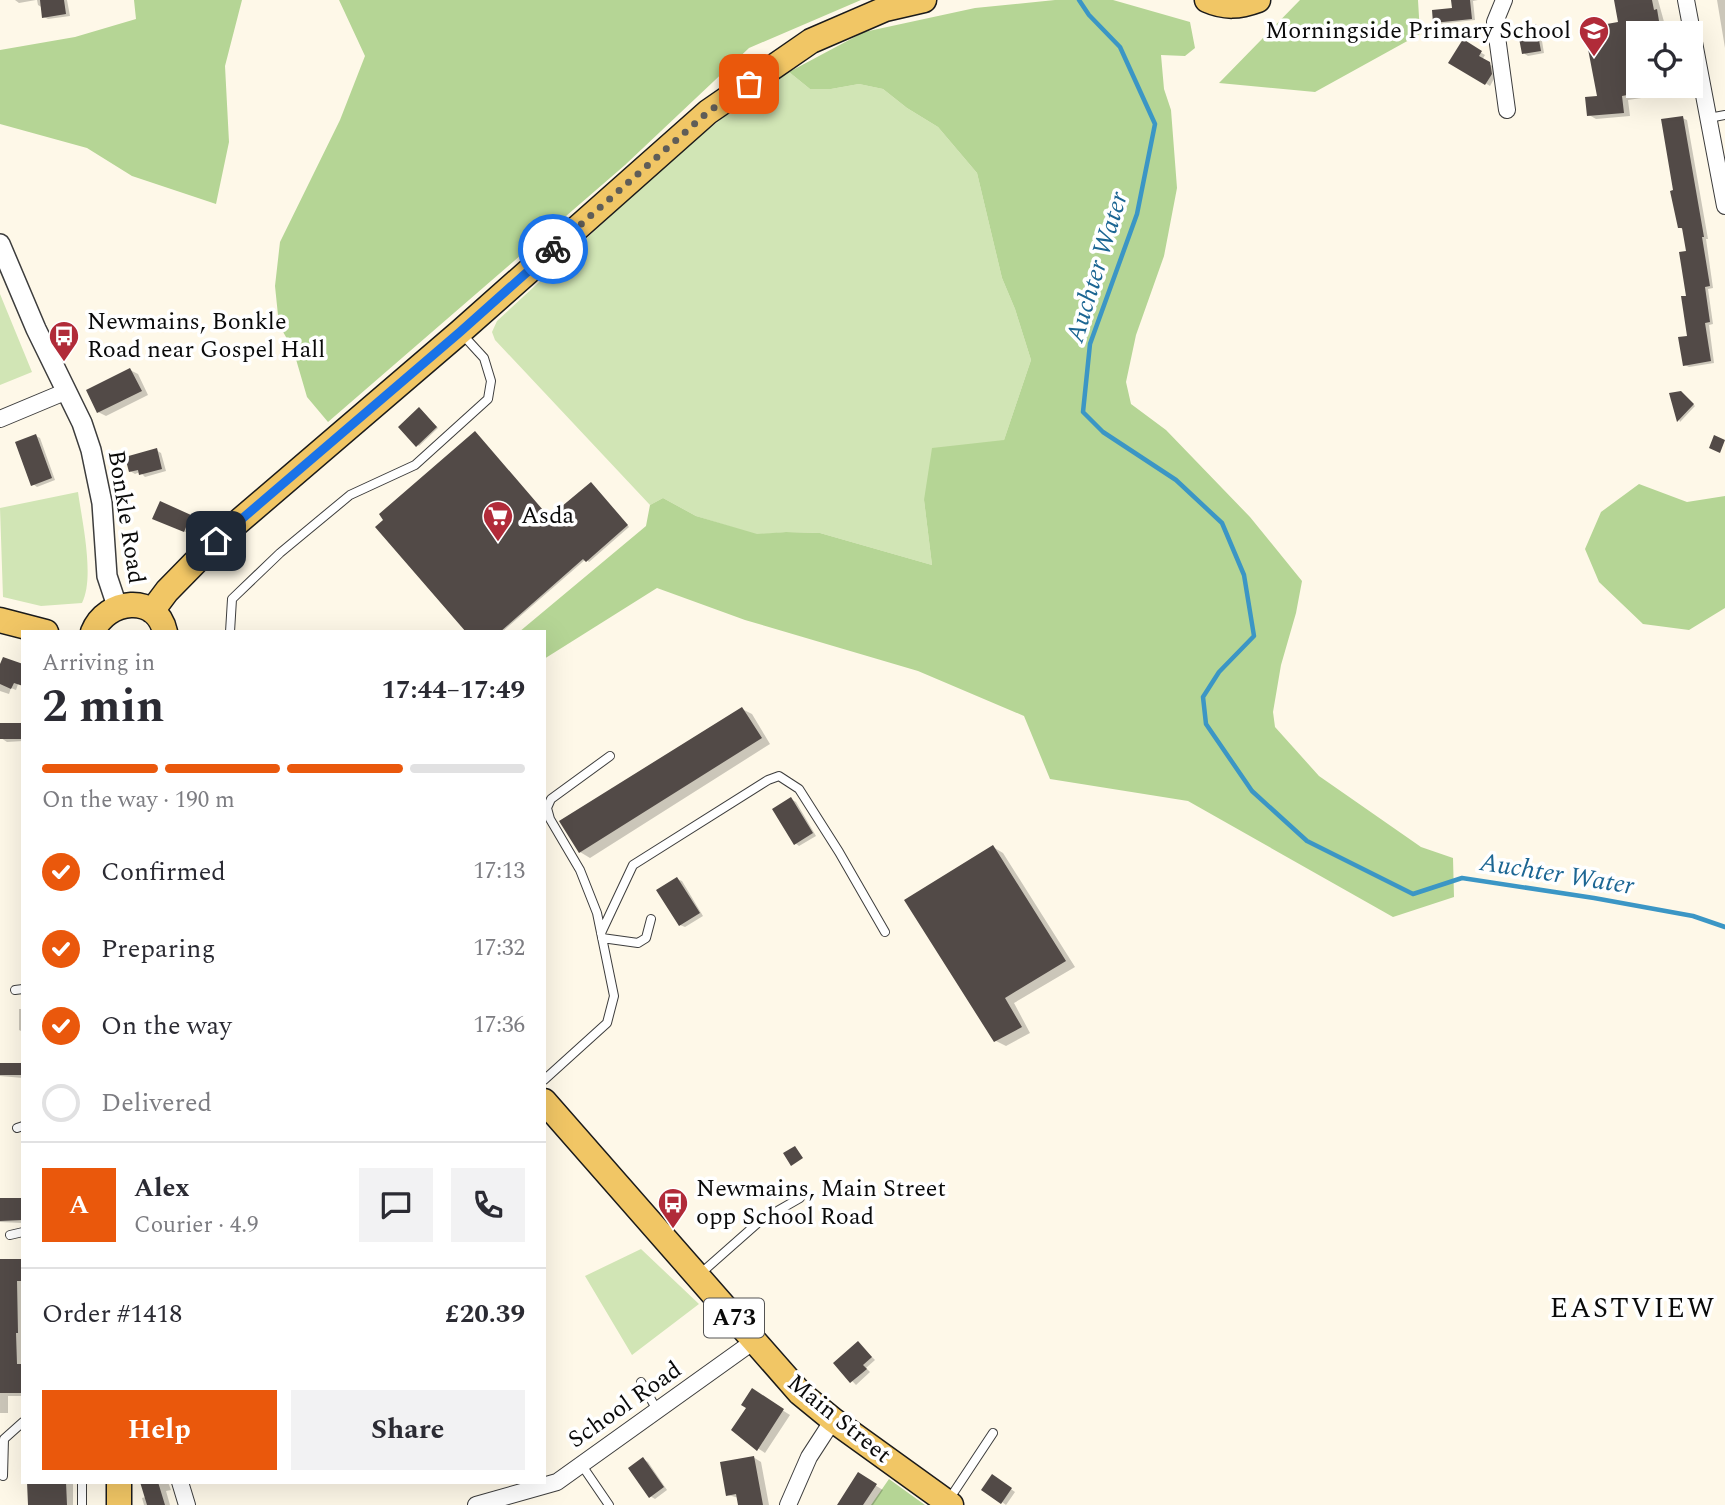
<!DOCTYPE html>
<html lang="en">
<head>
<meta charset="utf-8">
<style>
	body { margin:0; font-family:Spectral,serif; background:#f2f2f3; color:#2b2b33; height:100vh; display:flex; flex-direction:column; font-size:26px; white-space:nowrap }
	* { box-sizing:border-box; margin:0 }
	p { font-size:23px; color:#7c7c81 }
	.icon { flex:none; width:38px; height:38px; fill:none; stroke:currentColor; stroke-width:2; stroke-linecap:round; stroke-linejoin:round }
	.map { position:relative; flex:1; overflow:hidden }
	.panel { position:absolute; left:21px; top:630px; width:525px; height:854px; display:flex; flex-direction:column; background:#fff; border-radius:0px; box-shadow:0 7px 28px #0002 }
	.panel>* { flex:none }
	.controls { position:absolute; left:1626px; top:21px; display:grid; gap:14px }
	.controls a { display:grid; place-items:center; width:77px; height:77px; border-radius:0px; background:#fff; box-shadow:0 7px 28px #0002; font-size:35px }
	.pin { position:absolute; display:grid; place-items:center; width:60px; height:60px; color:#fff; margin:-30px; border-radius:14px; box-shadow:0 4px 10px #0006 }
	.courier { position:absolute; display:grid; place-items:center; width:70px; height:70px; margin:-35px; border:5px solid #1a73e8; border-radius:50%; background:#fff; color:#222; box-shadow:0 2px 9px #0007 }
	.overview em { font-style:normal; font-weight:700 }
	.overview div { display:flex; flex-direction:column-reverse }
	.overview { display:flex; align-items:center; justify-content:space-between; height:119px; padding:0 21px }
	h1 { font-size:46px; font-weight:700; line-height:52px }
	.bar { display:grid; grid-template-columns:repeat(4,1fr); gap:10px 7px; align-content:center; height:84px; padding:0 21px }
	.bar i { height:9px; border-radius:5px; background:#e1e1e2 }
	.bar .on { background:#ea580c }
	.bar p { grid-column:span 4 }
	.line { display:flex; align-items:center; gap:18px; padding:0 21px; border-top:2px solid #e1e1e2 }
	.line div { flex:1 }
	.round { display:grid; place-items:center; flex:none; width:74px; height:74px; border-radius:0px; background:#f2f2f3 }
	ol { padding:0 21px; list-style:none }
	li { display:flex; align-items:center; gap:21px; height:77px }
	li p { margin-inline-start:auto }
	li .icon { padding:7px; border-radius:50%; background:#ea580c; color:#fff; stroke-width:4 }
	li:last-child { color:#7c7c81 }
	li i { width:38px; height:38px; border:4px solid #e1e1e2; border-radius:50% }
	.primary-button { display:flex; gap:14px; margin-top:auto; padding:14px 21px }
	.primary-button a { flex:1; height:80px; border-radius:0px; background:#ea580c; color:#fff; font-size:28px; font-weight:700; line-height:80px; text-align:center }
	.primary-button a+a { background:#f2f2f3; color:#2b2b33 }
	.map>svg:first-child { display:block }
</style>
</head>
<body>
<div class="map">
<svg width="1725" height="1505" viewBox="0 0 1725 1505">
	<rect width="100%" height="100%" fill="#fef8e8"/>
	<path fill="#d1e5b5" d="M789,72L810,89H831L859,84L883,89L907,108L938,127L977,173L1002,278L1015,309L1031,360L1004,440L924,500L932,565L820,533L786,532L757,535L696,516L663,498L650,505L495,340L492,332L497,321L680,152L734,109Z
		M0,294L32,372L0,385Z
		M78,492C82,521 95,577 82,603L41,606L3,597L0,508Z
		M641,1249L699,1304L632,1355L585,1276Z"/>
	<path fill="#b5d595" d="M134,0H242L225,66L229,142L216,204L132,176L87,148L0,124V50L75,37L136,19Z
		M339,0H861L749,48L625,165L328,422L307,397L293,349L279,325L275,286L280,242L340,120L365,56Z
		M1055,0H1113L1190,22L1195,48L1185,56L1161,55L1164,89L1171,110L1177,188L1164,256L1136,335L1126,382L1131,404L1166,430L1250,517L1302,581L1296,613L1281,665L1273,712L1275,727L1319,776L1421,847L1453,858L1454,897L1393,917L1188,801L1050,779L1024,716L918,671L745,620L657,588L544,659V632H519L646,526L650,505L663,498L696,516L757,534L786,532L820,533L932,565L924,500L932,448L1004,440L1031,360L1015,309L1002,278L977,173L938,127L907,108L883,89L859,84L831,89H810L789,72L864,32L975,8Z
		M1300,0H1418L1420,34L1315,92L1219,83Z
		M1639,484L1687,502L1725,496V608L1689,630L1643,624L1599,582L1585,549L1601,512Z
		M889,1479L925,1505H871Z"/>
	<path fill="#0003" d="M15,0H36L19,3Z
		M37,0H67L70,16L48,19L44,17L43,8L38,5Z
		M1453,0H1478L1473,1L1475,20L1439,24L1435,22L1454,9Z
		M1620,0H1658L1666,29L1675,32L1638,33V86H1680L1682,92L1628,100L1630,116L1596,119L1589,115L1599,98L1620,23Z
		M1717,0H1725V48Z
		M1536,26L1540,29L1544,53L1528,56L1523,53Z
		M1463,42L1485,55L1482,60L1494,67L1495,77L1490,86L1451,62Z
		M1682,118L1687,120L1708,239H1706L1713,288L1708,289L1713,324L1709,325L1714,363L1689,367L1685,365L1689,337L1688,253L1684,230L1679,227L1675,192Z
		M130,370L138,374L148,395L106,416L98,412Z
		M1683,394L1695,406L1680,422L1671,395Z
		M421,410L438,428L419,446L418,445Z
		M36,436L40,438L55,480L37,487L33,484Z
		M156,450L161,453L166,471L145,477L140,472L135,474L130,471Z
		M592,485L629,527L589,562L586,559L502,632H483Z
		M190,516L195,519L188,533L159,521Z
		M0,671L18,684L16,690L11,688L9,694L0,691Z
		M742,709L752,714L770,744L590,858L580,852Z
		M23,725V741L7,742L1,738Z
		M791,799L796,802L816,836L799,846L795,843Z
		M993,847L1003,853L1075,967L1014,1003L1030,1033L1006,1046L996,1041Z
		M677,879L682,881L703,916L685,927L680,925Z
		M19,1009H23V1032L19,1030Z
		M0,1065H23V1078L0,1076Z
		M23,1199V1223L0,1222V1200Z
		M0,1261H23V1396H8V1413H0Z
		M858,1343L875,1360L866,1368L870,1372L856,1385L835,1363Z
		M752,1391L790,1415L765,1453L748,1442Z
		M753,1457L761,1462L769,1505H740L739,1498L728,1495Z
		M643,1459L648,1462L667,1490L655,1499L650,1496Z
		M858,1475L883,1490L873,1505H839Z
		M997,1479L1015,1492L1006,1505L1002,1502Z
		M29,1482H73V1505H29Z
		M142,1482H168L171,1490L166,1491L170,1505H144L142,1498L146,1497Z"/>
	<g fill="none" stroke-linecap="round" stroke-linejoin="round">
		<path stroke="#3b96c5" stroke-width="4.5" d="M1079,0L1089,15L1120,47L1155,124L1137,214L1090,344L1083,412L1103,432L1176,480L1222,523L1244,575L1254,636L1219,672L1203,697L1206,724L1252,791L1307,841L1413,894L1462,878L1594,898L1693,916L1725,927"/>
	</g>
	<path fill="#524a47" d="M40,0H64L66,14L42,18Z
		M1451,0H1470L1472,19L1433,23L1432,10L1452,8Z
		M1614,0H1652L1654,10L1657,9L1661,33H1638V93L1622,96L1624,113L1587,116L1585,97L1597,96L1584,28L1618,22Z
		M1536,24L1541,51L1522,54L1517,28Z
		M1463,39L1482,51L1479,56L1490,62L1492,74L1485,85L1448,63Z
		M1683,116L1704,237H1702L1710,286L1705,287L1710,322L1705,323L1711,361L1683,366L1678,337L1687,336L1681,296H1686L1679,252L1686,251L1682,228H1678L1670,191L1673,190L1661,119Z
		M130,368L142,391L97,413L86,390Z
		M1681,391L1694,404L1677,422L1669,393Z
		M419,407L437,427L416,447L398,427Z
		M475,431L549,517L591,482L628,525L586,562L583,559L500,632H466L375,527L383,520L379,514Z
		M36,434L52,478L31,486L15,442Z
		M1714,435L1725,440L1720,453L1709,448Z
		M157,448L162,469L139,475L138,470L129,472L125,457Z
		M160,501L191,515L184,532L152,519Z
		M3,657L23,664V686L14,683L11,689L0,684V664Z
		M742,707L762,738L579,853L559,821Z
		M0,723H23V739H0Z
		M791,797L813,833L794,845L772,809Z
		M993,845L1066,961L1005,998L1022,1027L994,1042L904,900Z
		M677,877L700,913L679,926L656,890Z
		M0,1063H23V1075H0Z
		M795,1146L803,1158L791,1166L783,1153Z
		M0,1198H23V1220L0,1221Z
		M0,1259H23V1281H17L18,1333H16L17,1364H23V1393H0Z
		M858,1341L872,1357L863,1365L867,1369L850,1383L833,1363Z
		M752,1388L784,1409L757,1451L731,1430L746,1408L741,1405Z
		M754,1456L763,1505H738L736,1494L726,1496L720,1462Z
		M643,1457L664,1487L649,1498L628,1468Z
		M858,1472L877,1484L863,1505H837Z
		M992,1474L1012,1488L1001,1504L981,1490Z
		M27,1482H66L67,1505H28Z
		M140,1482H158L165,1505H147Z"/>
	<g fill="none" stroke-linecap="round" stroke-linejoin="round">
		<g stroke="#3d3d3d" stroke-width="10">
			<path id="service" d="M1709,118L1725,115
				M230,632L232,599L280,553L350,495L415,465L488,399L491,381L484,358L462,334
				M601,933L633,865L768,780L779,776L799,789L839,852L885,932
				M602,938L638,943L646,938L651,919
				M15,990L23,989
				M544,1080L607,1023L614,996L597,913L580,870L550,819L547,808L551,799L610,756
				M17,1128L23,1126
				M10,1235L23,1232
				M700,1274L760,1221L800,1198
				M641,1382L657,1410
				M581,1464L609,1505
				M3,1476L4,1439L23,1422
				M82,1482V1505
				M948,1501L993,1433"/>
		</g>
		<g stroke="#3d3d3d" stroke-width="18">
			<path id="minor" d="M1504,0L1495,22L1507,110
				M1686,0L1725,206
				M0,419L67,391
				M180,1482L187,1505
				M476,1505L557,1482L754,1341
				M788,1505L809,1457L833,1420"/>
		</g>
		<g stroke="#3d3d3d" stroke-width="22">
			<path id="tertiary" d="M0,244L36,329L82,423L91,450L102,503L107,576L117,606"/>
		</g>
		<g stroke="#1b1b1b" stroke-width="27">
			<path id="primary" d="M1207,0C1225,8 1239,7 1258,0
				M152,611L167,591L216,541L460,332L708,112L811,41L885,9L924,0
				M0,620L46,632
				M93,632C106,599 157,593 165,632
				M544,1101L800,1393L833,1420L951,1505
				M119,1482V1505"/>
		</g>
		<use href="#service" stroke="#fff" stroke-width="8"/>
		<use href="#minor" stroke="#fff" stroke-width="16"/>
		<use href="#tertiary" stroke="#fff" stroke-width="19"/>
		<use href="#primary" stroke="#f1c665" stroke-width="24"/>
	</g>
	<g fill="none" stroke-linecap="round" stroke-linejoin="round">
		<path stroke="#5f5d58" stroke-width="7" stroke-dasharray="0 12.6" d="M553,249L708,112L749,84"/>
		<path stroke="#1a73e8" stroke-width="9" d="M216,541L460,332L553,249"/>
	</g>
	<defs>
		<g id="school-pin" transform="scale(1.575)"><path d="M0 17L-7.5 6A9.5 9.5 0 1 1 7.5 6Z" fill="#b12b39" stroke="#fff"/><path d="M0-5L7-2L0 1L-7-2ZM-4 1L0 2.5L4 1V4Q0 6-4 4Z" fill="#fff"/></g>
		<g id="bus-pin" transform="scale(1.575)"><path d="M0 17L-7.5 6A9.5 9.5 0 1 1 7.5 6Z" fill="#b12b39" stroke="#fff"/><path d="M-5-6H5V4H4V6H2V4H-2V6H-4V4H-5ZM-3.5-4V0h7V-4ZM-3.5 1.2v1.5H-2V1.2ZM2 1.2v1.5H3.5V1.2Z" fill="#fff"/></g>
		<g id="supermarket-pin" transform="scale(1.575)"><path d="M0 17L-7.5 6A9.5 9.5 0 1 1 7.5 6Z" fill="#b12b39" stroke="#fff"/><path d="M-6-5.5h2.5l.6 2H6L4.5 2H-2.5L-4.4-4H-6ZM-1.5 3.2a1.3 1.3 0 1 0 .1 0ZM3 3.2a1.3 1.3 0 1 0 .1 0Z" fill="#fff"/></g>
	</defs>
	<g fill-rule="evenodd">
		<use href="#school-pin" x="1594" y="31"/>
		<use href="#bus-pin" x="64" y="336"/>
		<use href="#supermarket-pin" x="498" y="516"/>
		<use href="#bus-pin" x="673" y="1203"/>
	</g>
	<g text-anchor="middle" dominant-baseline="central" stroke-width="7" stroke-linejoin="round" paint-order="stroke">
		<rect fill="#fff" stroke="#545454" stroke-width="2" x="704" y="1298.5" width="60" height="39" rx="5"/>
		<g font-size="23" font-weight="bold" fill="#0a0a0a">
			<text x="734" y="1318">A73</text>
		</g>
		<g font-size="24" fill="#0a0a0a" stroke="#fff" text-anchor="start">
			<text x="1571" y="31" text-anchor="end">Morningside Primary School</text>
			<text x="87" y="322">Newmains, Bonkle<tspan x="87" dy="28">Road near Gospel Hall</tspan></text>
			<text x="521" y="516">Asda</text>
			<text x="696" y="1189">Newmains, Main Street<tspan x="696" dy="28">opp School Road</tspan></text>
		</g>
		<g font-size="24" fill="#0a0a0a" stroke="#fff">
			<text transform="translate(126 517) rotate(81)">Bonkle Road</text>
			<text transform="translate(625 1405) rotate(-35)">School Road</text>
			<text transform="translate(839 1419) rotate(39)">Main Street</text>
		</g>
		<g font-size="26" font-style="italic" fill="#1c6693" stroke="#fff">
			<text transform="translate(1097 267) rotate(-73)">Auchter Water</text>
			<text transform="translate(1557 874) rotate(9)">Auchter Water</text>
		</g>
		<g font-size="28" letter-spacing="2" fill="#0a0a0a" stroke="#fff">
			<text x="1633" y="1308">EASTVIEW</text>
		</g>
	</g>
</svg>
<div class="controls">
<a><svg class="icon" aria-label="locate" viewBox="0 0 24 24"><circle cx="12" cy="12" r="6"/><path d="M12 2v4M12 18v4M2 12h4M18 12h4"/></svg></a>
</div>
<div class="pin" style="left:749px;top:84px;background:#ea580c"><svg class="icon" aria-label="bag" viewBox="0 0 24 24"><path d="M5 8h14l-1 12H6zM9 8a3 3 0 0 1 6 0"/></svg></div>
<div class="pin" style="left:216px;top:541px;background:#1f2937"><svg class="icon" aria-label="home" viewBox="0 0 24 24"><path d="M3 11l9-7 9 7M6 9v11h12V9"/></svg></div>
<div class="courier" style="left:553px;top:249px"><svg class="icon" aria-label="bike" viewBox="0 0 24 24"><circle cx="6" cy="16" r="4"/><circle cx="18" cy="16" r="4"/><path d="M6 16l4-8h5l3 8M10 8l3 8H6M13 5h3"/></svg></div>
<section class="panel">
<div class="overview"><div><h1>2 min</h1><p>Arriving in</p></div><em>17:44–17:49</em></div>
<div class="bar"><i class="on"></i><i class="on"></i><i class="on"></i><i></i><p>On the way · 190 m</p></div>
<ol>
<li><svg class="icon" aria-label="check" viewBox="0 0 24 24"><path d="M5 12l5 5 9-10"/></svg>Confirmed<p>17:13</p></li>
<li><svg class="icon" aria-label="check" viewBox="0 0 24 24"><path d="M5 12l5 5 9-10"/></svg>Preparing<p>17:32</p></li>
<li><svg class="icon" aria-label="check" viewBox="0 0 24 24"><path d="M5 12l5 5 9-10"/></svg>On the way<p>17:36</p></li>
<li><i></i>Delivered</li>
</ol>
<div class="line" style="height:126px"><b class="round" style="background:#ea580c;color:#fff">A</b><div><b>Alex</b><p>Courier · 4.9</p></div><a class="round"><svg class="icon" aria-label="chat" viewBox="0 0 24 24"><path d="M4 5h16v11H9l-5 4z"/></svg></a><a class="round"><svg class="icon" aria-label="phone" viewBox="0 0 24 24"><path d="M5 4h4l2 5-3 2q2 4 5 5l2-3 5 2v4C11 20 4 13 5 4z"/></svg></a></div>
<div class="line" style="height:91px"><div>Order #1418</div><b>£20.39</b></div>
<div class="primary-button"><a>Help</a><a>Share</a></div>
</section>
</div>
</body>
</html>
